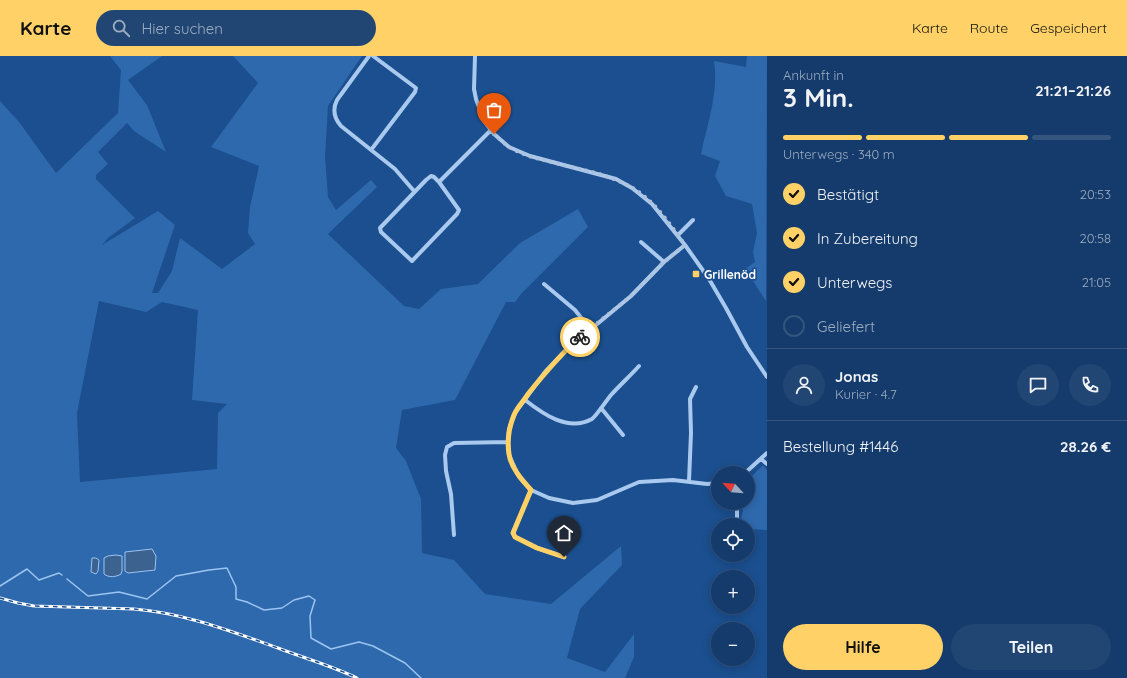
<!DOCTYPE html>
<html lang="de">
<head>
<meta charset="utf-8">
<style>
	body { margin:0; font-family:Quicksand,sans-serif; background:#214673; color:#f1f3f6; height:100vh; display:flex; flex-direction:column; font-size:15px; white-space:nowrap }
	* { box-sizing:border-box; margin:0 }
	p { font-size:13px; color:#9dadc1 }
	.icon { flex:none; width:22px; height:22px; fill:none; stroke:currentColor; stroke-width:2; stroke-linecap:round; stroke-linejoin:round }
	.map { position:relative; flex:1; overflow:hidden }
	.sheet { display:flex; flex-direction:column; background:#143b6b; width:360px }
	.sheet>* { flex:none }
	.needle { width:26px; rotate:296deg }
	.controls { position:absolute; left:711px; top:410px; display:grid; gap:8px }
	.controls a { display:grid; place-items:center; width:44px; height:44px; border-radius:50%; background:#143b6b; box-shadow:0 2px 10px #0003,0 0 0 1px #33557e; font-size:20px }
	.pin { position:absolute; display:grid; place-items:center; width:34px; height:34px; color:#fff; margin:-41px -17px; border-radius:50% 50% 50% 0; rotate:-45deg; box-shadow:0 0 4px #0007 }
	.pin .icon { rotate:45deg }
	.courier { position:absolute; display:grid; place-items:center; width:40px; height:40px; margin:-20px; border:3px solid #ffd166; border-radius:50%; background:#fff; color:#222; box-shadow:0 1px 5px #0007 }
	.head em { font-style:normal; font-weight:700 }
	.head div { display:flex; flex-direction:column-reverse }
	.head { display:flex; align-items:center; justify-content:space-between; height:68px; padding:0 16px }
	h1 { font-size:26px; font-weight:700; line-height:30px }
	.bar { display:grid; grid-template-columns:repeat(4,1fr); gap:6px 4px; align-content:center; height:48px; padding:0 16px }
	.bar i { height:5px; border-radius:3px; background:#33557e }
	.bar .selected { background:#ffd166 }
	.bar p { grid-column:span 4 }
	.line { display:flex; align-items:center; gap:10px; padding:0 16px; border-top:1px solid #33557e }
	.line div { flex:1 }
	.round { display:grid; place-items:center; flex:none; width:42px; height:42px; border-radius:21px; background:#214673 }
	ol { padding:0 16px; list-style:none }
	li { display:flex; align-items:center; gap:12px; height:44px }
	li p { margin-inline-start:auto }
	li .icon { padding:4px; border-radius:50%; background:#ffd166; color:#111; stroke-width:4 }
	li:last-child { color:#9dadc1 }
	li i { width:22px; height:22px; border:2px solid #33557e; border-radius:50% }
	.button { display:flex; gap:8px; margin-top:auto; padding:8px 16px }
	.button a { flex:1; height:46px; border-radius:24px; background:#ffd166; color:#111; font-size:16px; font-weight:700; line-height:46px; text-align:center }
	.button a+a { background:#214673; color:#f1f3f6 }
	header { display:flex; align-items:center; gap:24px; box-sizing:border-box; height:56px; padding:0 20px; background:#ffd166; color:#111 }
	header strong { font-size:19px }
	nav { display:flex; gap:22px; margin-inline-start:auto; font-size:14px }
	.search { width:280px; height:36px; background:#214673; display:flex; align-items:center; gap:10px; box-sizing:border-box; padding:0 14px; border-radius:22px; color:#9dadc1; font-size:15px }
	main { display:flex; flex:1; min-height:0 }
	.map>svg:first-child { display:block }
</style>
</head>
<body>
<header>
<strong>Karte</strong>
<div class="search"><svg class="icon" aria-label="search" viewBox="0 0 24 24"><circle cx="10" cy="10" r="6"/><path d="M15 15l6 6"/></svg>Hier suchen</div>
<nav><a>Karte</a><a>Route</a><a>Gespeichert</a></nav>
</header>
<main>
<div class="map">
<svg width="767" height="622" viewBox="0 0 767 622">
	<rect width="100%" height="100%" fill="#1b4f8f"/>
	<path fill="#2e69ad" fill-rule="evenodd" d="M110,0H162L128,24L147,49L166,96L134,75L127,67L98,96L108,108L96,119V123L135,162L108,182L102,189L158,155L175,169L152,237H158L172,215L180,182L222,213L255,188L248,177L250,151L259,110L211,91L258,27L233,0H362L328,50L325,101L328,141L336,154L371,124L377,131L328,178L404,250L419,253L441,233L478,228L520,187L578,153L588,171L521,238L515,246H506L455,344L402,354L396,392L406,405L421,443L422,497L454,504L485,538L551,548L621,490L622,509L580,553L567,602L605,616L634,578V601L625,622H0V45L19,66L56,117L118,57L121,14ZM99,245L146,256L162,246L198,254L192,344L227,348L218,357L217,413L80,426L77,357ZM151,493L155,497V514L125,515V496Z
		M747,0H767L766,245L745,213L755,206L753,196L757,177L752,148L726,140L715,120L720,105L701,98C707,69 719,36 714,5L746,11Z
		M763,409L767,414V474L748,473V469H740L743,454L742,453V447H748V424Z"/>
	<path fill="#3c6290" stroke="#9cc4f0" d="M152,493L156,500L155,514L128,517L125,515V496Z
		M116,499L122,500V515L121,518C116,521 109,522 104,518V502L108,500Z
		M92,502H96L99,504L98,515L96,518L91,516Z"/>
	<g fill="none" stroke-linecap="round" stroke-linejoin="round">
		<path stroke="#9cc4f0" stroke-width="1.5" d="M67,523L88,540L119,536L147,543L176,520L209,514L227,512L236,531V543L247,546L264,554L282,552L294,544L309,540L315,544L310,560L311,582L331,593L359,586L373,590L405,607L421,622
			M0,530L27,513L39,524L59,517L62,519"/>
		<path stroke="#a9c9ee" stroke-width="4" d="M369,0L337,44C332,54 334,62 341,70L395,113L414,135
			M475,0L474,33L476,43L484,65L494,78L509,91L530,100L601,119L616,123L632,132L652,148L685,189L709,223L726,252L747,291L767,321
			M371,94L415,36L416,32L373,0
			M439,126L434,121L431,120L426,124L380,172L381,176L412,205L457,158L459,154L439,126L491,74
			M678,179L693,164
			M641,186L664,206
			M685,189L664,206L631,240L567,293L545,316L515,357L509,373L508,386L509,399L519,421L531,434L549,442L573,447L597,444L639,426L673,424L707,428L718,427
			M544,228L575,254L590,273
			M525,344C543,358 568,376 592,363C597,359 606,345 611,339C620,329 630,320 639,310
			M601,352L623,379
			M761,403L767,408
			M745,417L767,397
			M689,425L691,377L690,343L696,331
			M531,434L513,477L515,481L537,492L564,501
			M737,447V465
			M454,479L451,438L446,415L445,399L447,391L454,387L508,386"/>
		<g stroke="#fff" stroke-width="3">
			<path id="rail" d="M0,542L18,547L34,550L134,553C184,557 230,575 278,592C304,602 332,610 357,622"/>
		</g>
		<use href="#rail" stroke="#1b4f8f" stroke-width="1.5" stroke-dasharray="4.5" stroke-linecap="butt"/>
	</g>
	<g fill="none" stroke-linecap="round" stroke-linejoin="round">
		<path stroke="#afc1d8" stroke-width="4" stroke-dasharray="0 7.2" d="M494,78C499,82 503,87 508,90C518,97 531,101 543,104C572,112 604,116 631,131C654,144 670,168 685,189L664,206L631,240L580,281"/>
		<path stroke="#ffd166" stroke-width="5" d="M564,501L537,492L515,481L513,477L531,434C522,424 511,412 509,398C507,385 509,371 514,359C517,351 524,345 528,338C544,318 561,298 580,281"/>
	</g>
	<rect fill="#ffd166" stroke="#1b4f8f" stroke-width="1.5" x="692" y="214" width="8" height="8" rx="2"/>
	<g text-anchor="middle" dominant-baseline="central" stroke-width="3.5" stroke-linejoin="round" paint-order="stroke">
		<g font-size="12" font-weight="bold" fill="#fff" stroke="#1b4f8f" text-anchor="start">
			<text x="704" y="218">Grillenöd</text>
		</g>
	</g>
</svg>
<div class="controls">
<a><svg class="needle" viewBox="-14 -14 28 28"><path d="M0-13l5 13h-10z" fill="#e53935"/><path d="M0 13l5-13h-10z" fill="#9dadc1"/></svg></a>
<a><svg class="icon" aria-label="locate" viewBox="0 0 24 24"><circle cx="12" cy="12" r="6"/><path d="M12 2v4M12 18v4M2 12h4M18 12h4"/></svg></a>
<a>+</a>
<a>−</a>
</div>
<div class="pin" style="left:494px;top:78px;background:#ea580c"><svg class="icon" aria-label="bag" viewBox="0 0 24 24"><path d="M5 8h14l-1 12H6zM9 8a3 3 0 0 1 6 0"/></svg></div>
<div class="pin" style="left:564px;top:501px;background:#1f2937"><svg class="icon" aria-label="home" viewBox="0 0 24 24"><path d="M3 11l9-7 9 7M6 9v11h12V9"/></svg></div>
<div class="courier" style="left:580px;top:281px"><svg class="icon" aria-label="bike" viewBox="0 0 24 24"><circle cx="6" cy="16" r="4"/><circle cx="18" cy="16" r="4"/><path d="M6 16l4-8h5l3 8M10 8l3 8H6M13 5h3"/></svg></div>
</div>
<section class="sheet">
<div class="head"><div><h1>3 Min.</h1><p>Ankunft in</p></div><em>21:21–21:26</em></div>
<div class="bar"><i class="selected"></i><i class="selected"></i><i class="selected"></i><i></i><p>Unterwegs · 340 m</p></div>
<ol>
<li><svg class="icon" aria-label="check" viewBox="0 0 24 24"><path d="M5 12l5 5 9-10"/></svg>Bestätigt<p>20:53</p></li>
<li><svg class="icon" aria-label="check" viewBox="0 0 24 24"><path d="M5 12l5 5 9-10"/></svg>In Zubereitung<p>20:58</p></li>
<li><svg class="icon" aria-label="check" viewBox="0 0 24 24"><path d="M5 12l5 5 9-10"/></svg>Unterwegs<p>21:05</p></li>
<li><i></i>Geliefert</li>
</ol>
<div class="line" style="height:72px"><a class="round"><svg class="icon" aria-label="person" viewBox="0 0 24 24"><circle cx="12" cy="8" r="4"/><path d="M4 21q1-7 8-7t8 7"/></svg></a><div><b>Jonas</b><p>Kurier · 4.7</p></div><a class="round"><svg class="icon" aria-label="chat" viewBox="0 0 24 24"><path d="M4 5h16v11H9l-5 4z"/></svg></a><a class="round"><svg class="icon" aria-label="phone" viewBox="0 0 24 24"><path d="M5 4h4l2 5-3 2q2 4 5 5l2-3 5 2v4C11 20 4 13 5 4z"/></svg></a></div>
<div class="line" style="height:52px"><div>Bestellung #1446</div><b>28.26 €</b></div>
<div class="button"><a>Hilfe</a><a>Teilen</a></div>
</section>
</main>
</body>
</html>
